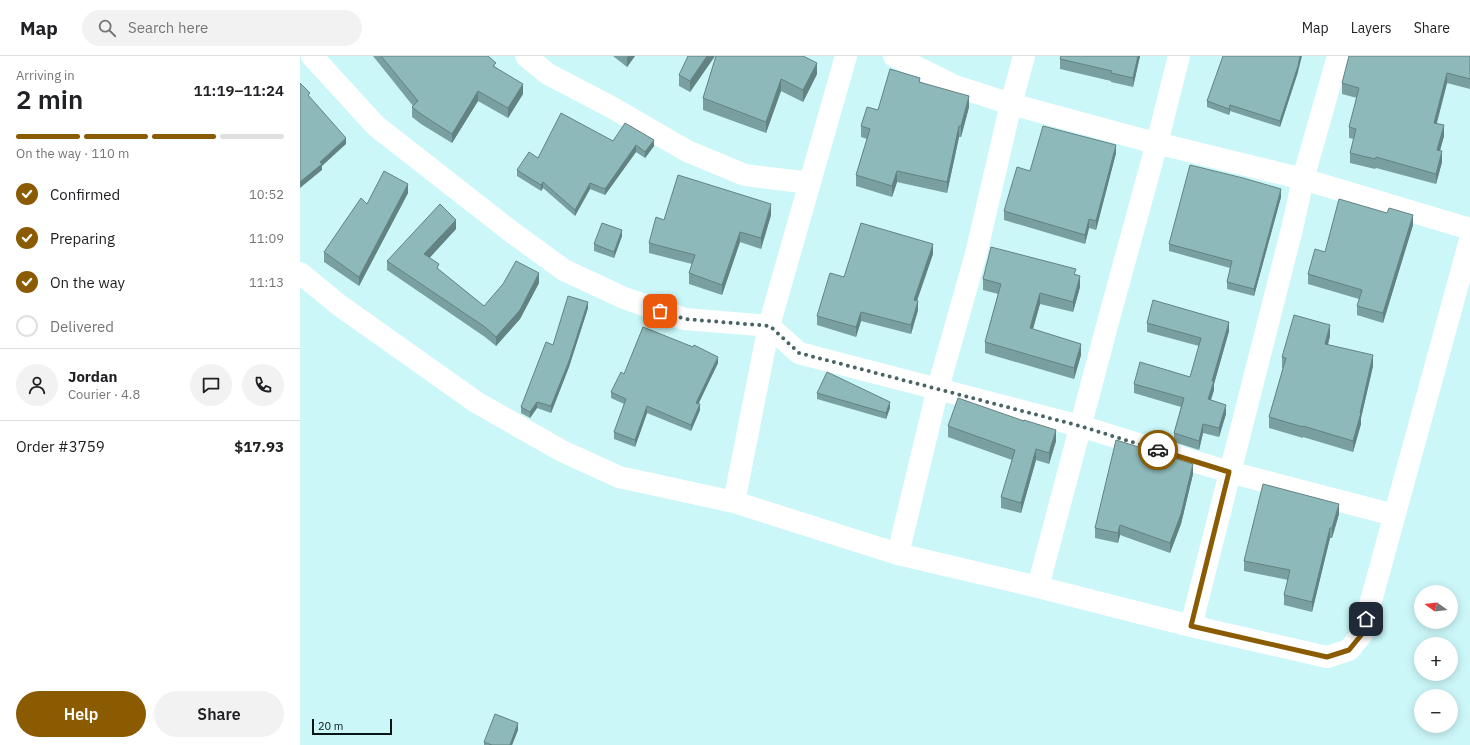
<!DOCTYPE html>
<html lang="en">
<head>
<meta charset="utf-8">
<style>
	body { margin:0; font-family:"IBM Plex Sans",sans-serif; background:#f2f2f2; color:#202124; height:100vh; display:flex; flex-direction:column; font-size:15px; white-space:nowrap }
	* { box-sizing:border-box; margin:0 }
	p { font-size:13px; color:#757577 }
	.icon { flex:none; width:22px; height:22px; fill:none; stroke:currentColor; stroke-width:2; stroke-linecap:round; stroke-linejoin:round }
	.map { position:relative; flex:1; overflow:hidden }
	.sheet { display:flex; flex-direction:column; background:#fff; width:300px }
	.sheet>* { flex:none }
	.needle { width:26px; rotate:285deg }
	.controls { position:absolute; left:1114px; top:529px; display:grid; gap:8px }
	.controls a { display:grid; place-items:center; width:44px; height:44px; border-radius:50%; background:#fff; box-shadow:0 2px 10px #0003; font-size:20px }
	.scale { position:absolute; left:12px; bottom:10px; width:80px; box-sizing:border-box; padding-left:4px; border:2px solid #051515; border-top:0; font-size:11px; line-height:14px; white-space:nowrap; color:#051515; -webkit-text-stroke:3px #cbf7f8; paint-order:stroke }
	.pin { position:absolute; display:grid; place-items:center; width:34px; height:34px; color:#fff; margin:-17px; border-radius:8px; box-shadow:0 2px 6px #0006 }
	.courier { position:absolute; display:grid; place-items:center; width:40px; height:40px; margin:-20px; border:3px solid #8a5b01; border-radius:50%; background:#fff; color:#222; box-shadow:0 1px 5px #0007 }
	.overview em { font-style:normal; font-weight:600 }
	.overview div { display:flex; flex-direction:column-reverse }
	.overview { display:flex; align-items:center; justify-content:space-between; height:68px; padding:0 16px }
	h1 { font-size:26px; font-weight:600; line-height:30px }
	.bar { display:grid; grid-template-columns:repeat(4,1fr); gap:6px 4px; align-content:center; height:48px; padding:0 16px }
	.bar i { height:5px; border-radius:3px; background:#e0e0e0 }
	.bar .active { background:#8a5b01 }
	.bar p { grid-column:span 4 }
	.line { display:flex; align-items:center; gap:10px; padding:0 16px; border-top:1px solid #e0e0e0 }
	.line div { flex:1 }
	.round { display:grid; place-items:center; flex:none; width:42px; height:42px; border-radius:21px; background:#f2f2f2 }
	ol { padding:0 16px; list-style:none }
	li { display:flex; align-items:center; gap:12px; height:44px }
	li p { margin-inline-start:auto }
	li .icon { padding:4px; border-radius:50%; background:#8a5b01; color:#fff; stroke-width:4 }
	li:last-child { color:#757577 }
	li i { width:22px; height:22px; border:2px solid #e0e0e0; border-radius:50% }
	.action { display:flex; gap:8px; margin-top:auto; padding:8px 16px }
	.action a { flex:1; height:46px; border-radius:24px; background:#8a5b01; color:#fff; font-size:16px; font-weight:600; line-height:46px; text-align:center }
	.action a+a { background:#f2f2f2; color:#202124 }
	header { display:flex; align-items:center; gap:24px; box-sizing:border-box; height:56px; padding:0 20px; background:#fff; border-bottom:1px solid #e0e0e0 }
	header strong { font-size:19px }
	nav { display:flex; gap:22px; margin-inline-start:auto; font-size:14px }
	.search { width:280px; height:36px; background:#f2f2f2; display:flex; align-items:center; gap:10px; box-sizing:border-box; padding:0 14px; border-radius:22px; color:#757577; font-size:15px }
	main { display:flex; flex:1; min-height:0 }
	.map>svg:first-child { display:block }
</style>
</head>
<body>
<header>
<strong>Map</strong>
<div class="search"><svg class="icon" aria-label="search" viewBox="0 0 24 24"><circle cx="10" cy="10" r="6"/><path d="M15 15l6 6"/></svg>Search here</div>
<nav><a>Map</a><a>Layers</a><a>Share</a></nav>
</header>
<main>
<section class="sheet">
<div class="overview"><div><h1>2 min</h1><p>Arriving in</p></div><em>11:19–11:24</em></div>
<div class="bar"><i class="active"></i><i class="active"></i><i class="active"></i><i></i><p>On the way · 110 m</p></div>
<ol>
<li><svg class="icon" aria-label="check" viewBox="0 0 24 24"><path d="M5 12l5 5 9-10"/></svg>Confirmed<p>10:52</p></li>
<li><svg class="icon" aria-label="check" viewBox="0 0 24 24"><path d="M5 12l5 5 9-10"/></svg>Preparing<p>11:09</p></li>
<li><svg class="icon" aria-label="check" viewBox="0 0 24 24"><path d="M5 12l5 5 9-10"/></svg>On the way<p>11:13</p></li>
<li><i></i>Delivered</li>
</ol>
<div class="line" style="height:72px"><a class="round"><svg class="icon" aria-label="person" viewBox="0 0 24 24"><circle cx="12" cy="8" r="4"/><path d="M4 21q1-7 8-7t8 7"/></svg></a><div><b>Jordan</b><p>Courier · 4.8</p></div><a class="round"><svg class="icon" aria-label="chat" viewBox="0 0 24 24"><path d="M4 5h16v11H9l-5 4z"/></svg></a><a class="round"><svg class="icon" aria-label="phone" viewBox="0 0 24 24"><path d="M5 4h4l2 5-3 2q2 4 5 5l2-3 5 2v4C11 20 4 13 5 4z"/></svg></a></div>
<div class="line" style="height:52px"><div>Order #3759</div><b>$17.93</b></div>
<div class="action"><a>Help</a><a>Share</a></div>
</section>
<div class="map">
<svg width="1170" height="689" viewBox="0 0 1170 689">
	<rect width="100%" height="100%" fill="#cbf7f8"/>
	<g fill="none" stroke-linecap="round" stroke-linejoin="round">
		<path stroke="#fff" stroke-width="22" d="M12,0L76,70L213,177L264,214L324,242L385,263L469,270L499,297L780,370L929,416L1094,459
			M226,0L248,18L313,52L387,95L445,119L510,127
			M594,0L655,30L711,48L844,84L1003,123L1170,173
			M0,217L39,249L176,346L262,395L319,421L434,446L598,498L738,531L891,570L1027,601L1049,594L1062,578L1170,184
			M434,446L469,270L546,0
			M598,498L638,332L676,198L711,48L724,0
			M738,531L808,266L857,87L879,0
			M891,570L993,169L1003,123L1038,0"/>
	</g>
	<path fill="#7a9fa0" d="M73,0H188L196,12L223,38L208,62L178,45L152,87L121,68L112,61V51L113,50Z
		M313,0H335L327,11Z
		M415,0L390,36L379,30V19Z
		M416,0L517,18L503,46L481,35L466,77L403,54V42Z
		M761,0H840L833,31L811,26V25L760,13V3Z
		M1170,0V33L1147,27L1137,67L1144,80L1140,95L1142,106L1136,128L1076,112L1075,113L1050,107V97L1054,83L1049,82V71L1057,42L1042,38V27Z
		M998,16L980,71L930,55L929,59L907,51V45Z
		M620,26L669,51L661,81H659L647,137L597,126L592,141L556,130V119L567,83L561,81V70L578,54Z
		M313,85L354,90L345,102L336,96L305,139L290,133L275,160L243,132L241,135L217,120V114L238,102Z
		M816,97L796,174L789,172L785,188L704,164V155L730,115Z
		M108,137L59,230L24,206V196L67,148Z
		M981,141L954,240L927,233V226L930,212L869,195V188Z
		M471,159L461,193L440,186L422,239L389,228V217L392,208L349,197V187L364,164Z
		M1113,169L1083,267L1057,259V250L1059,243L1008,228V218L1025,196Z
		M156,173L129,202L139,214L184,250L239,227L220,263L196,290L185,281L87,214V205Z
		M322,180L314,202L294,195V188Z
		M633,198L617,245L618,254L611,278L561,265L556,281L517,269V260L544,221Z
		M776,219L780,231L773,256L740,248L733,273L781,299L774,323L685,297V286L698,238L683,234V223Z
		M288,252L269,311L251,357L237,352L230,362L221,357V351L253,289Z
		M847,267L929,275L914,328V334L911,344L926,358L919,381L903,377L899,394L874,386V377L881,351L834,337V328L890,321L899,290L847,276Z
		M1030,280L1028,289L1073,310L1061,362V368L1053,396L1003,381V382L969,372V361L983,312H982V301Z
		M418,307L398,348L400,354L391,375L347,357L335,391L314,383V376L324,348L311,342V336L324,318Z
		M517,337L590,352L586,363L517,343Z
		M648,370L756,385L749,408L736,404L721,457L701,452V441L712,404L648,381Z
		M893,418L881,468L870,497L820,479L818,487L795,482V472Z
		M1039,458L1032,482H1030L1012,556L984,549V539L988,524L944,515V505Z
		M218,674L212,689H184V686Z"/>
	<path fill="#638282" d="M328,0H335L327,11V2Z
		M407,0H415L390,36V25Z
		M838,0H840L833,31V22Z
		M1000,0H1002L998,16L980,71V65Z
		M517,7V18L503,46V34Z
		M1147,17V27L1134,77V67Z
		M481,23V35L466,77V66Z
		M223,28V38L208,62V52Z
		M178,35V45L152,87V78Z
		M669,40V51L661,81V70Z
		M930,49V55L929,59V53Z
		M1144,69V80L1137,104V94Z
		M659,70V81L647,137V126Z
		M46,82V88L22,110V114L0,132V126L20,106Z
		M354,84V90L345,102V96Z
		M336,89V96L305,139V133Z
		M816,89V97L796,174V165Z
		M1142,95V106L1136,128V118Z
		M597,115V126L592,141V130Z
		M243,126V132L241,135V129Z
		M290,127V133L275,160V154Z
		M108,128V137L59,230V221Z
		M981,133V141L954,240V233Z
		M471,148V159L461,193V182Z
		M1113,159V169L1083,267V257Z
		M789,163V172L785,188V179Z
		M156,164V173L124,208V198Z
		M322,174V180L314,202V196Z
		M440,176V186L422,239V229Z
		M633,188V198L614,253V244Z
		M239,217V227L220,263L196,290V281Z
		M780,220V231L773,256V246Z
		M740,237V248L730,283V272Z
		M618,245V254L611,278V269Z
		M288,246V252L269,311L251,357V350Z
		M561,256V265L556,281V271Z
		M929,266V275L914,328V334L908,352V343L912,325Z
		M1030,269V280L1025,299V288Z
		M781,288V299L774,323V312Z
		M1073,299V310L1061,362V368L1053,396V385Z
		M418,301V307L396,353V347Z
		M237,346V352L230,362V356Z
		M590,346V352L586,363V357Z
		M400,348V354L391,375V369Z
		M926,349V358L919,381V372Z
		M347,350V357L335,391V384Z
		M903,368V377L899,394V385Z
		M756,374V385L749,408V397Z
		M736,393V404L721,457V447Z
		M893,408V418L881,468L870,497V487Z
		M1039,448V458L1032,482V472Z
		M820,469V479L818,487V477Z
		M1030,472V482L1012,556V546Z
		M218,667V674L212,689H210Z"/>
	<path fill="#8eb9ba" stroke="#638282" d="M81,0H188L196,7L193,10L223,28L208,52L178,35L152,78L121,58L112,51L118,45Z
		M388,0H407L390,25L379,19Z
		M416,0H503L517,7L503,34L481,23L466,66L403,42Z
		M761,0H838L833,22L811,17L812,15L760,3Z
		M923,0H1000L998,10L980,65L930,49L929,53L907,45Z
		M1049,0H1170V23L1147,17L1134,67L1144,69L1137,94L1142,95L1136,118L1076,101L1075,103L1050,97L1056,73L1049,71L1059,32L1042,27Z
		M590,13L620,22L619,26L669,40L661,70H659L647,126L597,115L592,130L556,119L570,73L561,70L567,51L578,54Z
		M0,27L10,37L8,39L46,82L20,106L22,108L0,126Z
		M261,57L313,85L325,67L354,84L345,96L336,89L305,133L290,127L275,154L243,126L241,129L217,114L229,96L238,102Z
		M743,70L816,89L796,165L789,163L785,179L704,155L717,111L730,115Z
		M890,109L943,122L981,133L954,233L927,226L932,205L869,188Z
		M84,115L108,128L59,221L24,196L61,142L67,148Z
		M378,119L471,148L461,182L440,176L422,229L389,217L395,199L349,187L356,161L364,164Z
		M1039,143L1087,157L1089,152L1113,159L1083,257L1057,250L1062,234L1008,218L1015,193L1025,196Z
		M140,148L156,164L124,198L139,208L137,212L184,250L203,228L216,205L239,217L220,254L196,281L185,271L87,205Z
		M302,167L322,174L314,196L294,188Z
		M561,167L633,188L614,244L618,245L611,269L561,256L556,271L517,260L530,217L544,221Z
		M691,191L776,213L774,218L780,220L773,246L740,237L730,272L781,288L774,312L685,286L701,228L683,223Z
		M268,240L288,246L269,305L251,350L237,346L230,356L221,351L246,286L253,289Z
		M853,244L929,266L912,325H914L908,343L926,349L919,372L903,368L899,385L874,377L884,342L834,328L840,306L890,321L901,282L847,267Z
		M994,259L1030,269L1025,288L1073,299L1060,357H1061L1053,385L1003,370V371L969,361L986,302L982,301Z
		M343,271L393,291L394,289L418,301L396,347L400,348L391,369L347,350L335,384L314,376L326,343L311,336L321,316L324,318Z
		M527,316L590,346L586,357L517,337Z
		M658,342L724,365V364L756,374L749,397L736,393L721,447L701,441L715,394L648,370Z
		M816,384L893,408L881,458L870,487L820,469L818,477L795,472Z
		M963,428L1039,448L1032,472H1030L1012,546L984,539L990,514L944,505Z
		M195,658L218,667L210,689H192L184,686Z"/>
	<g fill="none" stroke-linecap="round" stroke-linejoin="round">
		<path stroke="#4a6464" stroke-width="4" stroke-dasharray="0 7.2" d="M360,255L385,263L470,270L499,297L780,370L858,394"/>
		<path stroke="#8a5b01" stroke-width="5" d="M858,394L929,416L891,570L1027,601L1049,594L1062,578L1066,563"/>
	</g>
</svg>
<div class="controls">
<a><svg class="needle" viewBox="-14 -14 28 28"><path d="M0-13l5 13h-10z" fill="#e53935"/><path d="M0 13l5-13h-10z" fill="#757577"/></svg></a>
<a>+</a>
<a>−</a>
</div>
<div class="scale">20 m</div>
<div class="pin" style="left:360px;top:255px;background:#ea580c"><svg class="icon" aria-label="bag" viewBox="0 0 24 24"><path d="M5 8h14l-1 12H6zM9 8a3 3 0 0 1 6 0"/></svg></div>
<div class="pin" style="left:1066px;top:563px;background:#1f2937"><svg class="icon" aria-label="home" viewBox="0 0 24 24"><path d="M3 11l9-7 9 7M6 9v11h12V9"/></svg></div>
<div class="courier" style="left:858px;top:394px"><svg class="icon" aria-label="car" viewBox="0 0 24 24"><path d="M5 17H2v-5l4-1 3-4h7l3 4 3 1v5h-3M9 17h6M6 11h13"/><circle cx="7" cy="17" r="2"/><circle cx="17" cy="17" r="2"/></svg></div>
</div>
</main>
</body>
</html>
